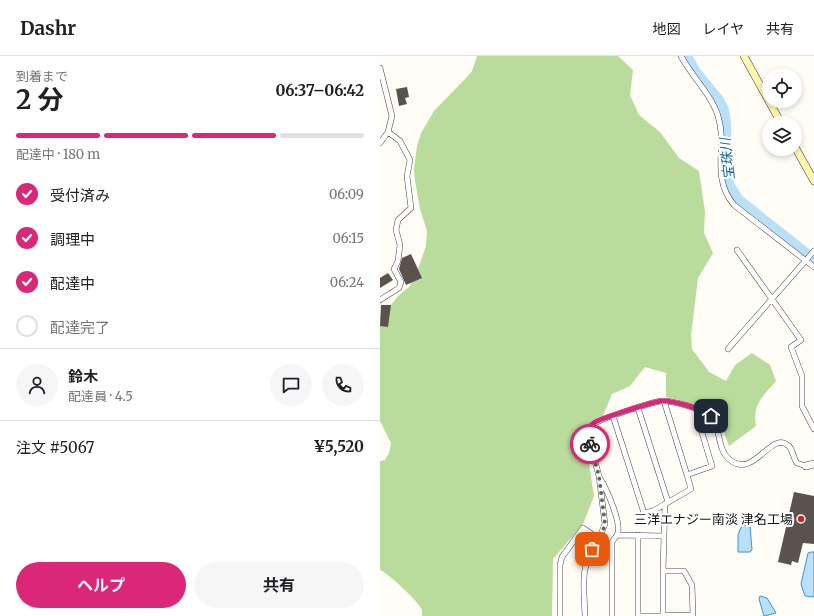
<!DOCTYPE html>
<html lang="ja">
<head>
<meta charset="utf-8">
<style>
	body { margin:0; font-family:Merriweather,"Noto Sans JP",serif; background:#f6f6f6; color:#202124; height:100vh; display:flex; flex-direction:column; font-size:15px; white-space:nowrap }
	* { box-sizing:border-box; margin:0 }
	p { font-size:13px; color:#757577 }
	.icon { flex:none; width:22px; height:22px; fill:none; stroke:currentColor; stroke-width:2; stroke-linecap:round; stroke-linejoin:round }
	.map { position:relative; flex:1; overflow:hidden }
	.side { display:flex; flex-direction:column; background:#fff; width:380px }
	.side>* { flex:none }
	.controls { position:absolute; left:382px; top:12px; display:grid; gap:8px }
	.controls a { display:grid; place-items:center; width:40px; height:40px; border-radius:50%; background:#fff; box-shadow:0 2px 6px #0003; font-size:20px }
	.pin { position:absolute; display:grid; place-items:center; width:34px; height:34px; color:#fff; margin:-17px; border-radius:8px; box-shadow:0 2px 6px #0006 }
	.courier { position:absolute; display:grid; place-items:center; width:40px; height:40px; margin:-20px; border:3px solid #db2777; border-radius:50%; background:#fff; color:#222; box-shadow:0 1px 5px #0007 }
	.summary em { font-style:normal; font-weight:700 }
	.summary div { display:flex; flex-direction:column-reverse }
	.summary { display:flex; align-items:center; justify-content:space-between; height:68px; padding:0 16px }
	h1 { font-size:26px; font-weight:700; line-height:30px }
	.bar { display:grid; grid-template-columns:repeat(4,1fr); gap:6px 4px; align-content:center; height:48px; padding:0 16px }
	.bar i { height:5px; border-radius:3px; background:#e0e0e0 }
	.bar .active { background:#db2777 }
	.bar p { grid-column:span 4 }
	.line { display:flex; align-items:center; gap:10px; padding:0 16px; border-top:1px solid #e0e0e0 }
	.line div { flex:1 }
	.round { display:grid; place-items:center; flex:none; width:42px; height:42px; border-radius:21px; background:#f6f6f6 }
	ol { padding:0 16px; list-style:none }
	li { display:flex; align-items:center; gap:12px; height:44px }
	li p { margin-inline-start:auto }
	li .icon { padding:4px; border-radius:50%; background:#db2777; color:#fff; stroke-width:4 }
	li:last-child { color:#757577 }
	li i { width:22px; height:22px; border:2px solid #e0e0e0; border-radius:50% }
	.primary-button { display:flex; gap:8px; margin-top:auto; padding:8px 16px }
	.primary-button a { flex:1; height:46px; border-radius:24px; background:#db2777; color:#fff; font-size:16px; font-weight:700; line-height:46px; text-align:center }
	.primary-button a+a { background:#f6f6f6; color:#202124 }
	header { display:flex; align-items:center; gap:24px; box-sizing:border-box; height:56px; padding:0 20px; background:#fff; border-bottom:1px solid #e0e0e0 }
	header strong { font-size:19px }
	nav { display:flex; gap:22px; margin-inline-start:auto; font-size:14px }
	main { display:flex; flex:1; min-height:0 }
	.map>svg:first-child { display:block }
</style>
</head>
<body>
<header>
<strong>Dashr</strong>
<nav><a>地図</a><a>レイヤ</a><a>共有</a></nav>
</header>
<main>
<section class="side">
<div class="summary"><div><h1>2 分</h1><p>到着まで</p></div><em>06:37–06:42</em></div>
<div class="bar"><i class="active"></i><i class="active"></i><i class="active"></i><i></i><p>配達中 · 180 m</p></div>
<ol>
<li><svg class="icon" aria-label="check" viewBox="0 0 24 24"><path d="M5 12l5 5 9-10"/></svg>受付済み<p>06:09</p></li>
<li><svg class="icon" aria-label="check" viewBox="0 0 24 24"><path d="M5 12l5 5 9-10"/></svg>調理中<p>06:15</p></li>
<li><svg class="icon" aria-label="check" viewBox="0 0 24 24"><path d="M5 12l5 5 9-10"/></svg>配達中<p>06:24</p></li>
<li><i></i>配達完了</li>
</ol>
<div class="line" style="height:72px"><a class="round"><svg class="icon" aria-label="person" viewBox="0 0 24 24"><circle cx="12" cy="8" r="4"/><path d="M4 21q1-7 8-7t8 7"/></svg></a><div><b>鈴木</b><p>配達員 · 4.5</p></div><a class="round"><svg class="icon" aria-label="chat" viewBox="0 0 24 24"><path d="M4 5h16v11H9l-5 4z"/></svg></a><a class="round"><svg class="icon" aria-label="phone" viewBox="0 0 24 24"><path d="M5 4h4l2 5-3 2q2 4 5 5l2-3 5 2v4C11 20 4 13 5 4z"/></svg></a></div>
<div class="line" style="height:52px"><div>注文 #5067</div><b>¥5,520</b></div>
<div class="primary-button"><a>ヘルプ</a><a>共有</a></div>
</section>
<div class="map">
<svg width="434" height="560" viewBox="0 0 434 560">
	<rect width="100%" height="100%" fill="#fffdf5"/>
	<path fill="#b9dc9c" d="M97,0H238L253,14L250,39L259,59L280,76L299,102L319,115L325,156L324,177L333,197L318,222L311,279L312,293L329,316L346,325L355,309L372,297L390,309L396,325C383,340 372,349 376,370L349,390L338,361L330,352L286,341V317L265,311L250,330L232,338L223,360L213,364L206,372V388L214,440L203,468L173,503L172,560H42C42,558 42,556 42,554C39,546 8,517 0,514V405L5,404L9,397L11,387L0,365V262L19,239L29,231L36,219L46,190L47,175L40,153L35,125L34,113L37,90L41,77L54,55L86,22L92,15Z"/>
	<path fill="#b9e0f7" stroke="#3f96cf" d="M362,469H369L370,470L372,494L370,496H358V479Z
		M431,496H434V541L425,540L421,528L428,497Z
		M380,540L387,542L396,557L384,560L379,543Z"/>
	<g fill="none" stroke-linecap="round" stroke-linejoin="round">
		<path stroke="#b9e0f7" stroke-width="10" d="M307,0L316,16L339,44L344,54L346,68V116L350,130L359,144L434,203"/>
	</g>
	<path fill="#5a524d" d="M27,31L29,41L25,42L27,48L19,50L16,33Z
		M31,198L42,222L26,229L19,213L22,202Z
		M8,217L13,224L0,232V222Z
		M1,249H11L8,271L0,270Z
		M414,436L434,440V488L423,487L418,507L412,505L411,509L398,506Z"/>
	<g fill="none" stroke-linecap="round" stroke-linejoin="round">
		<g stroke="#444" stroke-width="6">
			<path id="minor" d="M301,0C312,21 331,38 338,60C348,91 330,120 354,149L434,211
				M0,12L12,60L8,76L0,87
				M357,194L421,284L411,291L422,320V350L434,373
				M0,244L19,232L21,226L14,213L18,205L20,189L16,174L18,164L31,152L27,120L30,104L20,85L8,76
				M348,293L434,195
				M284,345L307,419
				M258,352L288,446
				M233,360L264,457L273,455L311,433L307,419L332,410L320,370L334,365
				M220,422C226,432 243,469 237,479C236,481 233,484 232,486V560
				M237,479L284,480L283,515H304L312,529L313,559L258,560
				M258,479V559
				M284,480L285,448
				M283,559V515
				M180,560V509L182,501L203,472L219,483L225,468L219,420L209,384L211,370L215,367C226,361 269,347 281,345C292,344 323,353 331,360C341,372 337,393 349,403C373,424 389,378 406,388C414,392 412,401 417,407L426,410
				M205,560C204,527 199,511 219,483"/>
		</g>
		<g stroke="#444" stroke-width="8">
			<path id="tertiary" d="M426,410L434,408"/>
		</g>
		<g stroke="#333" stroke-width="8">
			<path id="secondary" d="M364,0L401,67
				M415,91L434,125"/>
		</g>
		<use href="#minor" stroke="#fff" stroke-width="5"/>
		<use href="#tertiary" stroke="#fff" stroke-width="7"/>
		<use href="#secondary" stroke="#fff6b0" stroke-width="7"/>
	</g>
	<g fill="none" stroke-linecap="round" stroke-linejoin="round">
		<path stroke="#646461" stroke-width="4" stroke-dasharray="0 7.2" d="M210,388L219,420L225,468L222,478L212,493"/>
		<path stroke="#db2777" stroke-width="5" d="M210,388C209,380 208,372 215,366C226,361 269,347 281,345C292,344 323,353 331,360"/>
	</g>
	<circle fill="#c4262e" stroke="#fff" stroke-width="1.5" cx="421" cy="463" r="4"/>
	<g text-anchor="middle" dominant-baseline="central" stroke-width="4" stroke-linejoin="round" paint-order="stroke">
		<g font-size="13" fill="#111" stroke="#fff" text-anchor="end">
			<text x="413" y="463">三洋エナジー南淡 津名工場</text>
		</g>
		<g font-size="14" font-style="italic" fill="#1768a6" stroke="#fff">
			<text transform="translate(347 103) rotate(-96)">宝珠川</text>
		</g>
	</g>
</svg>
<div class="controls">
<a><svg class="icon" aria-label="locate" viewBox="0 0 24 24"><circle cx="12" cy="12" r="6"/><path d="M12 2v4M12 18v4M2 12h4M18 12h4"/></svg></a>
<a><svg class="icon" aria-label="layers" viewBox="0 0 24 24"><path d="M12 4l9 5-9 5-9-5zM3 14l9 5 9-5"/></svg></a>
</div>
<div class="pin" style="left:212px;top:493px;background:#ea580c"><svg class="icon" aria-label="bag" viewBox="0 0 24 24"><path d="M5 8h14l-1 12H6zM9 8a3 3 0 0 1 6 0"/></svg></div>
<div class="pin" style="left:331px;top:360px;background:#1f2937"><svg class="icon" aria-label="home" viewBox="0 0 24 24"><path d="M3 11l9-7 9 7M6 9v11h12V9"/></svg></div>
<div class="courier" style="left:210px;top:388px"><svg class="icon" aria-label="bike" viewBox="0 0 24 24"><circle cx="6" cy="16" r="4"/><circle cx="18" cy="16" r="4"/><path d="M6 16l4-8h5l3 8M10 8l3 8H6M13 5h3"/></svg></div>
</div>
</main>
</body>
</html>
